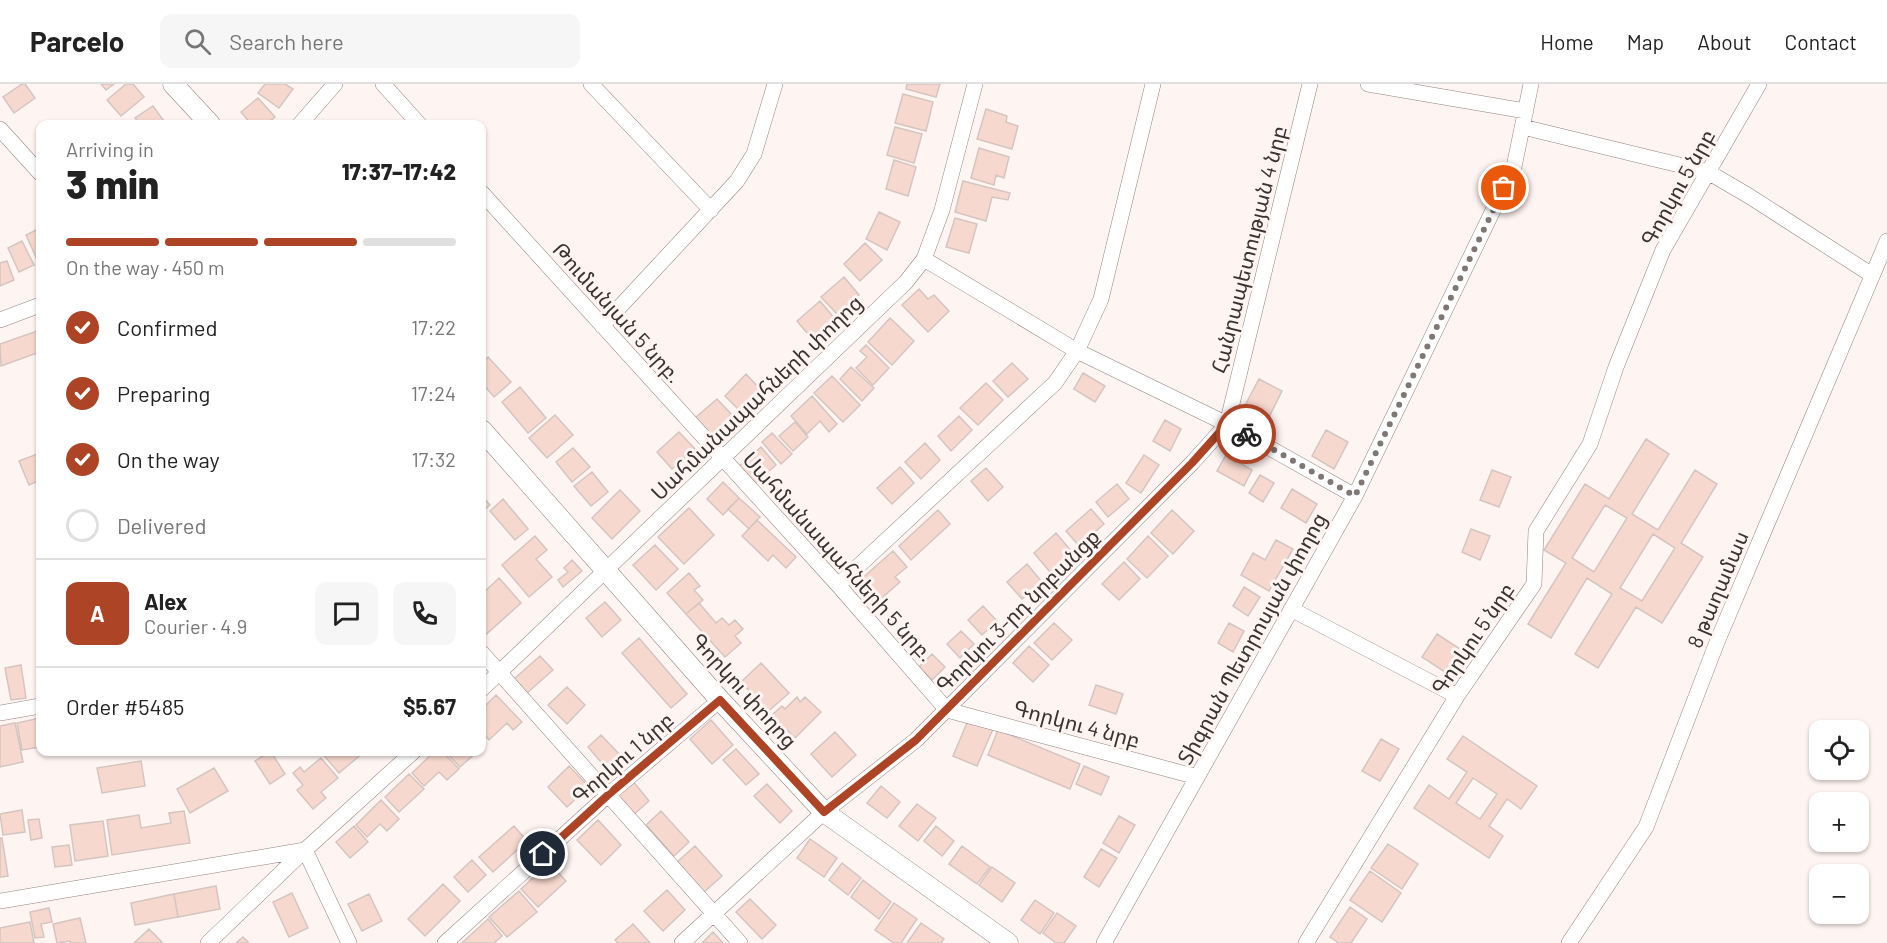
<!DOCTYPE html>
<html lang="en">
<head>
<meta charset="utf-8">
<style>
	body { margin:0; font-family:Barlow,"Noto Sans Armenian",sans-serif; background:#f6f6f6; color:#222; height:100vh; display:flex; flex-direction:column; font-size:22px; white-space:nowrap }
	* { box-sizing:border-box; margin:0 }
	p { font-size:20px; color:#767676 }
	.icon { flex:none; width:33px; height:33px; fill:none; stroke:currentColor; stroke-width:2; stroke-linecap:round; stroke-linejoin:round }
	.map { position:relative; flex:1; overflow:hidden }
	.details { position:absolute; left:36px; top:36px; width:450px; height:636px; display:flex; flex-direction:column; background:#fff; border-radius:12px; box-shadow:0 2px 4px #0004 }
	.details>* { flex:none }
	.fabs { position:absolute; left:1809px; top:636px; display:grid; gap:12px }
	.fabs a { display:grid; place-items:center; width:60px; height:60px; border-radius:12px; background:#fff; box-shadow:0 2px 4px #0004; font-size:30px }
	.pin { position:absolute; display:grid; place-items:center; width:51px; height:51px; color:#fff; margin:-26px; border:3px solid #fff; border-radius:50%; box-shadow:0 2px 6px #0007 }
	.courier { position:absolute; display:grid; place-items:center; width:60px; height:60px; margin:-30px; border:4px solid #ac4425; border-radius:50%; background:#fff; color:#222; box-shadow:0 2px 8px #0007 }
	.headline em { font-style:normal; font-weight:800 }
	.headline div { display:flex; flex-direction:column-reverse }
	.headline { display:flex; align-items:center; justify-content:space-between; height:102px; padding:0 30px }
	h1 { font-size:39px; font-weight:800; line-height:45px }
	.bar { display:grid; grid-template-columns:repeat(4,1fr); gap:9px 6px; align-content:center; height:72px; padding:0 30px }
	.bar i { height:8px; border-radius:4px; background:#e0e0e0 }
	.bar .current { background:#ac4425 }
	.bar p { grid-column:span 4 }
	.line { display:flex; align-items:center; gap:15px; padding:0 30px; border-top:2px solid #e0e0e0 }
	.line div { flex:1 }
	.round { display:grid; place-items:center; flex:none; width:63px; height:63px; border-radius:12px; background:#f6f6f6 }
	ol { padding:0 30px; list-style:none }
	li { display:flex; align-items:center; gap:18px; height:66px }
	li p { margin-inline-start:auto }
	li .icon { padding:6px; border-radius:50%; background:#ac4425; color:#fff; stroke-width:4 }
	li:last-child { color:#767676 }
	li i { width:33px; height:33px; border:3px solid #e0e0e0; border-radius:50% }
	header { display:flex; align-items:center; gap:36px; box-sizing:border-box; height:84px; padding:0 30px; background:#fff; border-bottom:2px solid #e0e0e0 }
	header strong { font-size:28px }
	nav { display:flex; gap:33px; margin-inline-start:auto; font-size:21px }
	.search { width:420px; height:54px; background:#f6f6f6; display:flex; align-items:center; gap:15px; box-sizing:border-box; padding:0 21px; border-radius:12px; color:#767676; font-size:22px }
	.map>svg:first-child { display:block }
</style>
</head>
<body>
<header>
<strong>Parcelo</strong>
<div class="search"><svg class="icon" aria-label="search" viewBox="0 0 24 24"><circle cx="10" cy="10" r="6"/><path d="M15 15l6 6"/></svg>Search here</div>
<nav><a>Home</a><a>Map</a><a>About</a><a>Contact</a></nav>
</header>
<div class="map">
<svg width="1887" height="859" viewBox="0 0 1887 859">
	<rect width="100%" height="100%" fill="#fef4f1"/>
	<path fill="#f7d8cf" stroke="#d5c5c0" stroke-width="1.5" fill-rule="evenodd" d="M22,0H25L35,14L14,29L3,13Z
		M101,0H114L106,6Z
		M126,0H133L144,13L121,32L107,16Z
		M265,0H285L293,5L279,24L258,9Z
		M907,0H940L936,13L906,5Z
		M903,10L933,18L926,47L895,39Z
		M258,14L275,33L266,40H251L241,28Z
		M153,22L166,40H140L135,34Z
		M986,25L1007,32L1006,38L1018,42L1012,65L977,55Z
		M895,43L922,50L914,79L887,71Z
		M979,64L1009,73L1004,94L996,91L994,101L971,94Z
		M894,76L916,83L908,112L886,105Z
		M963,97L1010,109L1008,116L992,113L986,137L955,128Z
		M879,128L900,138L887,166L866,155Z
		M955,134L977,140L969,169L946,163Z
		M40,144V182L26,151Z
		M22,157L34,181L19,188L8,164Z
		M865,159L882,176L860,197L844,180Z
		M7,177L14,196L0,202V179Z
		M844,193L859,211L837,230L821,213Z
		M919,205L928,215L934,211L949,227L928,248L902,221Z
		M820,217L835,235L812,255L797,237Z
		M890,234L914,257L892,281L868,258Z
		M40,246V268L1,282L0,260Z
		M866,261L889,284L873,301L856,284L867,273L860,267Z
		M488,273L511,298L494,313L482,299V279Z
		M1012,279L1028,295L1008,313L993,297Z
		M851,283L874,304L862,317L840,295Z
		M1083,289L1105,302L1095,318L1074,305Z
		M746,290L762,307L741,328L725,312Z
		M832,292L860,321L843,338L814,309Z
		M1259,295L1282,307L1265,341L1241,329Z
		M986,299L1003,316L978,341L960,324Z
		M520,303L546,334L528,349L502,318Z
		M812,312L837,340L829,348L820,337L807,350L791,332Z
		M717,315L733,332L710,352L695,334Z
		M555,331L573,351L547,374L529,354Z
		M959,332L972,346L951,367L938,352Z
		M1165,336L1181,345L1170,367L1153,357Z
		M795,338L808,353L793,367L779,352Z
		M1326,346L1348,358L1334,385L1312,372Z
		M679,348L695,365L672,385L657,368Z
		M772,349L792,370L781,380L762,358Z
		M1646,355L1669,370L1632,430L1658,446L1695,386L1717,400L1681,459L1703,473L1662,539L1636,523L1598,584L1575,570L1612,510L1587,494L1551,554L1528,540L1566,479L1544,466L1585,400L1609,415ZM1605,421L1627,434L1594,488L1572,474ZM1653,450L1675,464L1642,517L1620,504Z
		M925,359L940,376L921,395L905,378Z
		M761,363L776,381L754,400L738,383Z
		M573,364L590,383L572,398L556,378Z
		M40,369V396L29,401L19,377Z
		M1144,371L1159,381L1141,409L1126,399Z
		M1226,371L1252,386L1244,402L1217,387Z
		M900,383L914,399L892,420L877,404Z
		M986,384L1003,403L988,417L971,397Z
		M1492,386L1511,393L1499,423L1480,416Z
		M592,388L608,408L591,422L574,402Z
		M1260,391L1274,399L1263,418L1249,409Z
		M723,398L739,414L723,431L707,415Z
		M1117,400L1129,415L1108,433L1096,418Z
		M1292,405L1317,420L1306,439L1281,424Z
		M620,406L640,427L612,455L592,434Z
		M482,412L490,421L482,428Z
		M739,414L760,433L749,445L728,425Z
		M503,415L528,445L515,456L490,427Z
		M689,424L714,451L684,480L658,453Z
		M1091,425L1104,440L1079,462L1066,447Z
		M938,426L950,440L911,476L899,462Z
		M1172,426L1194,447L1173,470L1151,449Z
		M757,436L796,473L786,484L773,471L768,477L742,452Z
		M1471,445L1490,452L1480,476L1462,468Z
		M1056,449L1072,468L1050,488L1034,469Z
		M535,452L547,466L536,475L552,493L529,513L502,481Z
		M1148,452L1168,472L1147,494L1127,475Z
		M1276,456L1293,465L1269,507L1241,491L1253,469L1265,476Z
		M655,461L678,485L656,506L633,481Z
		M893,467L907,483L895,493L900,498L877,518L859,497Z
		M572,476L582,487L563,503L558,496L568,488L564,484Z
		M1124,478L1140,495L1119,516L1102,500Z
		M1027,480L1042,498L1022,515L1007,498Z
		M689,489L700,502L694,506L703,516L686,530L667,509Z
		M499,494L521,519L482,554V510Z
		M1244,503L1260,513L1248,532L1233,522Z
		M605,518L621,536L602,553L586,534Z
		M699,519L716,539L722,534L729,541L735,536L743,545L735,552L741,559L725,573L686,530Z
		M983,522L997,537L982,551L968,536Z
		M1054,539L1072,556L1052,576L1034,559Z
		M1229,539L1244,547L1233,568L1218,559Z
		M961,547L974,560L960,574L947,560Z
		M1437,550L1460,565L1445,588L1422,573Z
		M639,554L687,610L671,624L622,569Z
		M1029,562L1049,581L1033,598L1013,579Z
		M932,570L945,583L932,596L919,583Z
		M540,572L553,586L527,609L514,595Z
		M761,579L789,609L763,632L755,623L760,618L741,598Z
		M21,581L26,614L11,616L5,584Z
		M1096,601L1123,610L1116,630L1089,621Z
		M567,603L585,621L567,640L548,621Z
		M496,611L522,638L513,646L507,639L489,656L482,647V625Z
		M797,613L800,618L805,613L821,628L795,654L772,631L782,622L785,625Z
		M40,634V663L22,666L17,639Z
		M969,634L993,645L977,682L953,672Z
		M711,636L733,661L712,680L690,655Z
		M15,639L23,678L0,683V642Z
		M998,646L1080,680L1070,705L988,671Z
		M835,648L856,671L832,693L811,670Z
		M601,651L621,672L607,685L588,663Z
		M1463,652L1537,702L1521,725L1507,715L1489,742L1503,752L1489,774L1414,724L1429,701L1449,715L1467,688L1447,675ZM1473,694L1497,710L1480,735L1456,719Z
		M1381,655L1399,665L1380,697L1362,687Z
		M736,665L759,690L746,701L723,676Z
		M269,668H271L285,690L270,700L255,677Z
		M321,668H362L363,669L339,689Z
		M434,668H443L459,685L447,696L439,688L424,702L412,689Z
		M446,668H477L460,683Z
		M321,674L338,694L321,708L326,714L313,725L297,706L303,701L293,689L300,683L304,688Z
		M141,677L145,702L102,709L97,684Z
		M569,682L589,703L567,723L548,703Z
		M1084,682L1109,693L1101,711L1076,700Z
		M214,684L228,707L190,729L177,705Z
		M409,690L424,705L399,728L385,713Z
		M632,696L649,717L632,732L614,711Z
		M767,700L792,727L780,739L754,712Z
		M881,702L900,718L887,734L867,719Z
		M381,716L399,735L387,747L380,740L367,753L356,741Z
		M917,720L936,734L918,757L899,742Z
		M22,726L25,748L3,751L0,730Z
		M184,727L190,759L112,771L107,736L139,731L141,744L171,739L169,729Z
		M661,727L689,758L674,772L646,741Z
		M1119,732L1135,741L1119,769L1103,759Z
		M39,735L42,754L31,756L28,736Z
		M598,736L621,761L601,781L577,756Z
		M103,737L108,772L75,777L70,741Z
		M354,742L368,758L350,774L336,758Z
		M514,742L527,757L493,788L479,773Z
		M936,742L954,757L942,772L924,757Z
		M0,754H2L8,792L0,793Z
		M810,755L837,774L824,793L797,774Z
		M1388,760L1418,780L1402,805L1371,784Z
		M69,761L72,781L55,783L52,763Z
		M695,762L722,792L703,809L676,779Z
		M962,762L990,783L977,800L949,780Z
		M1101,765L1117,774L1099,803L1084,793Z
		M472,776L486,791L468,808L454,793Z
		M549,779L566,797L538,823L521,805Z
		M842,779L861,794L848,811L829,796Z
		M992,783L1015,799L1002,818L979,801Z
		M1370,787L1401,809L1382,838L1350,816Z
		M863,796L891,818L879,835L851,813Z
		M443,800L460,817L425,852L408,835Z
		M216,802L220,825L178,833L174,810Z
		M667,806L685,826L663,847L644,827Z
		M519,807L537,828L507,853L489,833Z
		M292,809L308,844L289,853L273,818Z
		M174,810L178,833L135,841L131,819Z
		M369,810L382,837L362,847L348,820Z
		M750,815L776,841L762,855L736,828Z
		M1035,816L1054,829L1040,850L1021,836Z
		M894,819L917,835L901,859H894L875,846Z
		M1350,823L1367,835L1351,859H1339L1330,853Z
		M49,824L52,838L41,840L44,853L35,854L30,828Z
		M1057,829L1076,842L1064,859H1056L1043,849Z
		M80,834L86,859H70V857L57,859L53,840Z
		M488,835L502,852L494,859H462Z
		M30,838L34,859H0V844Z
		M921,839L944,855L941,859H907Z
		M633,840L650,859H618L615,856Z
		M149,845L163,859H134Z
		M713,848L723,859H702Z
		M243,853L249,859H236Z"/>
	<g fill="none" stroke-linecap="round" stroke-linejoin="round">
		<g stroke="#938480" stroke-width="16">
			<path id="minor" d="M383,0L419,40
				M591,0L711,126
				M1368,0L1526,27
				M300,40L335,0
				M1523,43L1708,88L1749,112L1872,191
				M0,45L40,89
				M482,109L838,501L947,626L1197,693
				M924,175L1077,267L1227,340L1355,412
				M0,236L40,221
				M602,242L737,97L754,70L775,0
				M838,501L1055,299L1077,267L1101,215L1153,0
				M1291,525L1457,612
				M482,569L740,859
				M482,605L906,198L924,175L942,126L975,0
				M0,629L40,622
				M0,817L305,766L413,668
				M208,859L305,766L349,859
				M445,859L608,711L720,616
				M682,859L824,728L916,656L1192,379L1227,340L1310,0
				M1104,859L1355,412L1514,83L1531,0
				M1306,859L1457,612L1534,500L1536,447L1590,360L1616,283L1663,166L1759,0
				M1569,859L1646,743L1717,558L1887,157"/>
		</g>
		<g stroke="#938480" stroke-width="21">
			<path id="tertiary" d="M173,0L210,40
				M482,346L720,616L824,728L1008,859"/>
		</g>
		<use href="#minor" stroke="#fff" stroke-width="15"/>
		<use href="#tertiary" stroke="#fff" stroke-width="20"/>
	</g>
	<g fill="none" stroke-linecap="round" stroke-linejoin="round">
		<path stroke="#7e7774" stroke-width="6" stroke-dasharray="0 10.8" d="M1246,350L1355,412L1504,104"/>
		<path stroke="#ac4425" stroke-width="8" d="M543,770L608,711L720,616L824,728L916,656L1192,379L1227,340L1246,350"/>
	</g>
	<g text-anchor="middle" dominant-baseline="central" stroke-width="6" stroke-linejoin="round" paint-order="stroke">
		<g font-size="21" fill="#393331" stroke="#fef4f1">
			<text transform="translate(1677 103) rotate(-61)">Գորկու 5 նրբ</text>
			<text transform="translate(1248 165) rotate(-76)">Հանրապետության 4 նրբ</text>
			<text transform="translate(618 228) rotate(48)">Թումանյան 5 նրբ.</text>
			<text transform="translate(756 313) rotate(-44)">Սահմանապահների փողոց</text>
			<text transform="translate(839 472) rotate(48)">Սահմանապահների 5 նրբ.</text>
			<text transform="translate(1717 505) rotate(-67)">8 թաղամաս</text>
			<text transform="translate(1017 526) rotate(-45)">Գորկու 3-րդ նրբանցք</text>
			<text transform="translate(1251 554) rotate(-61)">Տիգրան Պետրոսյան փողոց</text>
			<text transform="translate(1472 554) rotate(-56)">Գորկու 5 նրբ</text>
			<text transform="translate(745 606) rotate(48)">Գորկու փողոց</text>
			<text transform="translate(1077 639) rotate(15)">Գորկու 4 նրբ</text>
			<text transform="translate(622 673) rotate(-41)">Գորկու 1 նրբ</text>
		</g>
	</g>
</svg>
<div class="fabs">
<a><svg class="icon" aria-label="locate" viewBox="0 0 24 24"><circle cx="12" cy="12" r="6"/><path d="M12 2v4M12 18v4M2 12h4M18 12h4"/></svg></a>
<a>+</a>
<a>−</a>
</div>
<div class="pin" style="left:1504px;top:104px;background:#ea580c"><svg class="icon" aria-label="bag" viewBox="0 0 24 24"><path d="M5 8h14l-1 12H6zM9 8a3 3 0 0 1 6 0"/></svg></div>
<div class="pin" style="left:543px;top:770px;background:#1f2937"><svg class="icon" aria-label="home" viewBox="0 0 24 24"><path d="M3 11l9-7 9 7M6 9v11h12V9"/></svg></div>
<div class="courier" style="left:1246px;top:350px"><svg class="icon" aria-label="bike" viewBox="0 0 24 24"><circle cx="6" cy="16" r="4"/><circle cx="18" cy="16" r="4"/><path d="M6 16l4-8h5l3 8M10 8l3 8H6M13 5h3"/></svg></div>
<section class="details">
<div class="headline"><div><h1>3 min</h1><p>Arriving in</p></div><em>17:37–17:42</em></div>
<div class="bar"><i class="current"></i><i class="current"></i><i class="current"></i><i></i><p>On the way · 450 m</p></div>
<ol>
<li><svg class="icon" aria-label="check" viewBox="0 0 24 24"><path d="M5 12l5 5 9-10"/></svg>Confirmed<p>17:22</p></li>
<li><svg class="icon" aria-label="check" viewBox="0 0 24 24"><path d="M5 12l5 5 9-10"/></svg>Preparing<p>17:24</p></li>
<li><svg class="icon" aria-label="check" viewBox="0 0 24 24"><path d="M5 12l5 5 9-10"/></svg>On the way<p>17:32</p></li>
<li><i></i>Delivered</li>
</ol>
<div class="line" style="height:108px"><b class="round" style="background:#ac4425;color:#fff">A</b><div><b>Alex</b><p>Courier · 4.9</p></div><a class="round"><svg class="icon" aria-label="chat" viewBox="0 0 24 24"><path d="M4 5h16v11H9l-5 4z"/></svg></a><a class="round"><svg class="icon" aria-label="phone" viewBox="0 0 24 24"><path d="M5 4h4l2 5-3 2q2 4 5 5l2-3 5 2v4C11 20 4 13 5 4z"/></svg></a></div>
<div class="line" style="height:78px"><div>Order #5485</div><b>$5.67</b></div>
</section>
</div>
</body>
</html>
